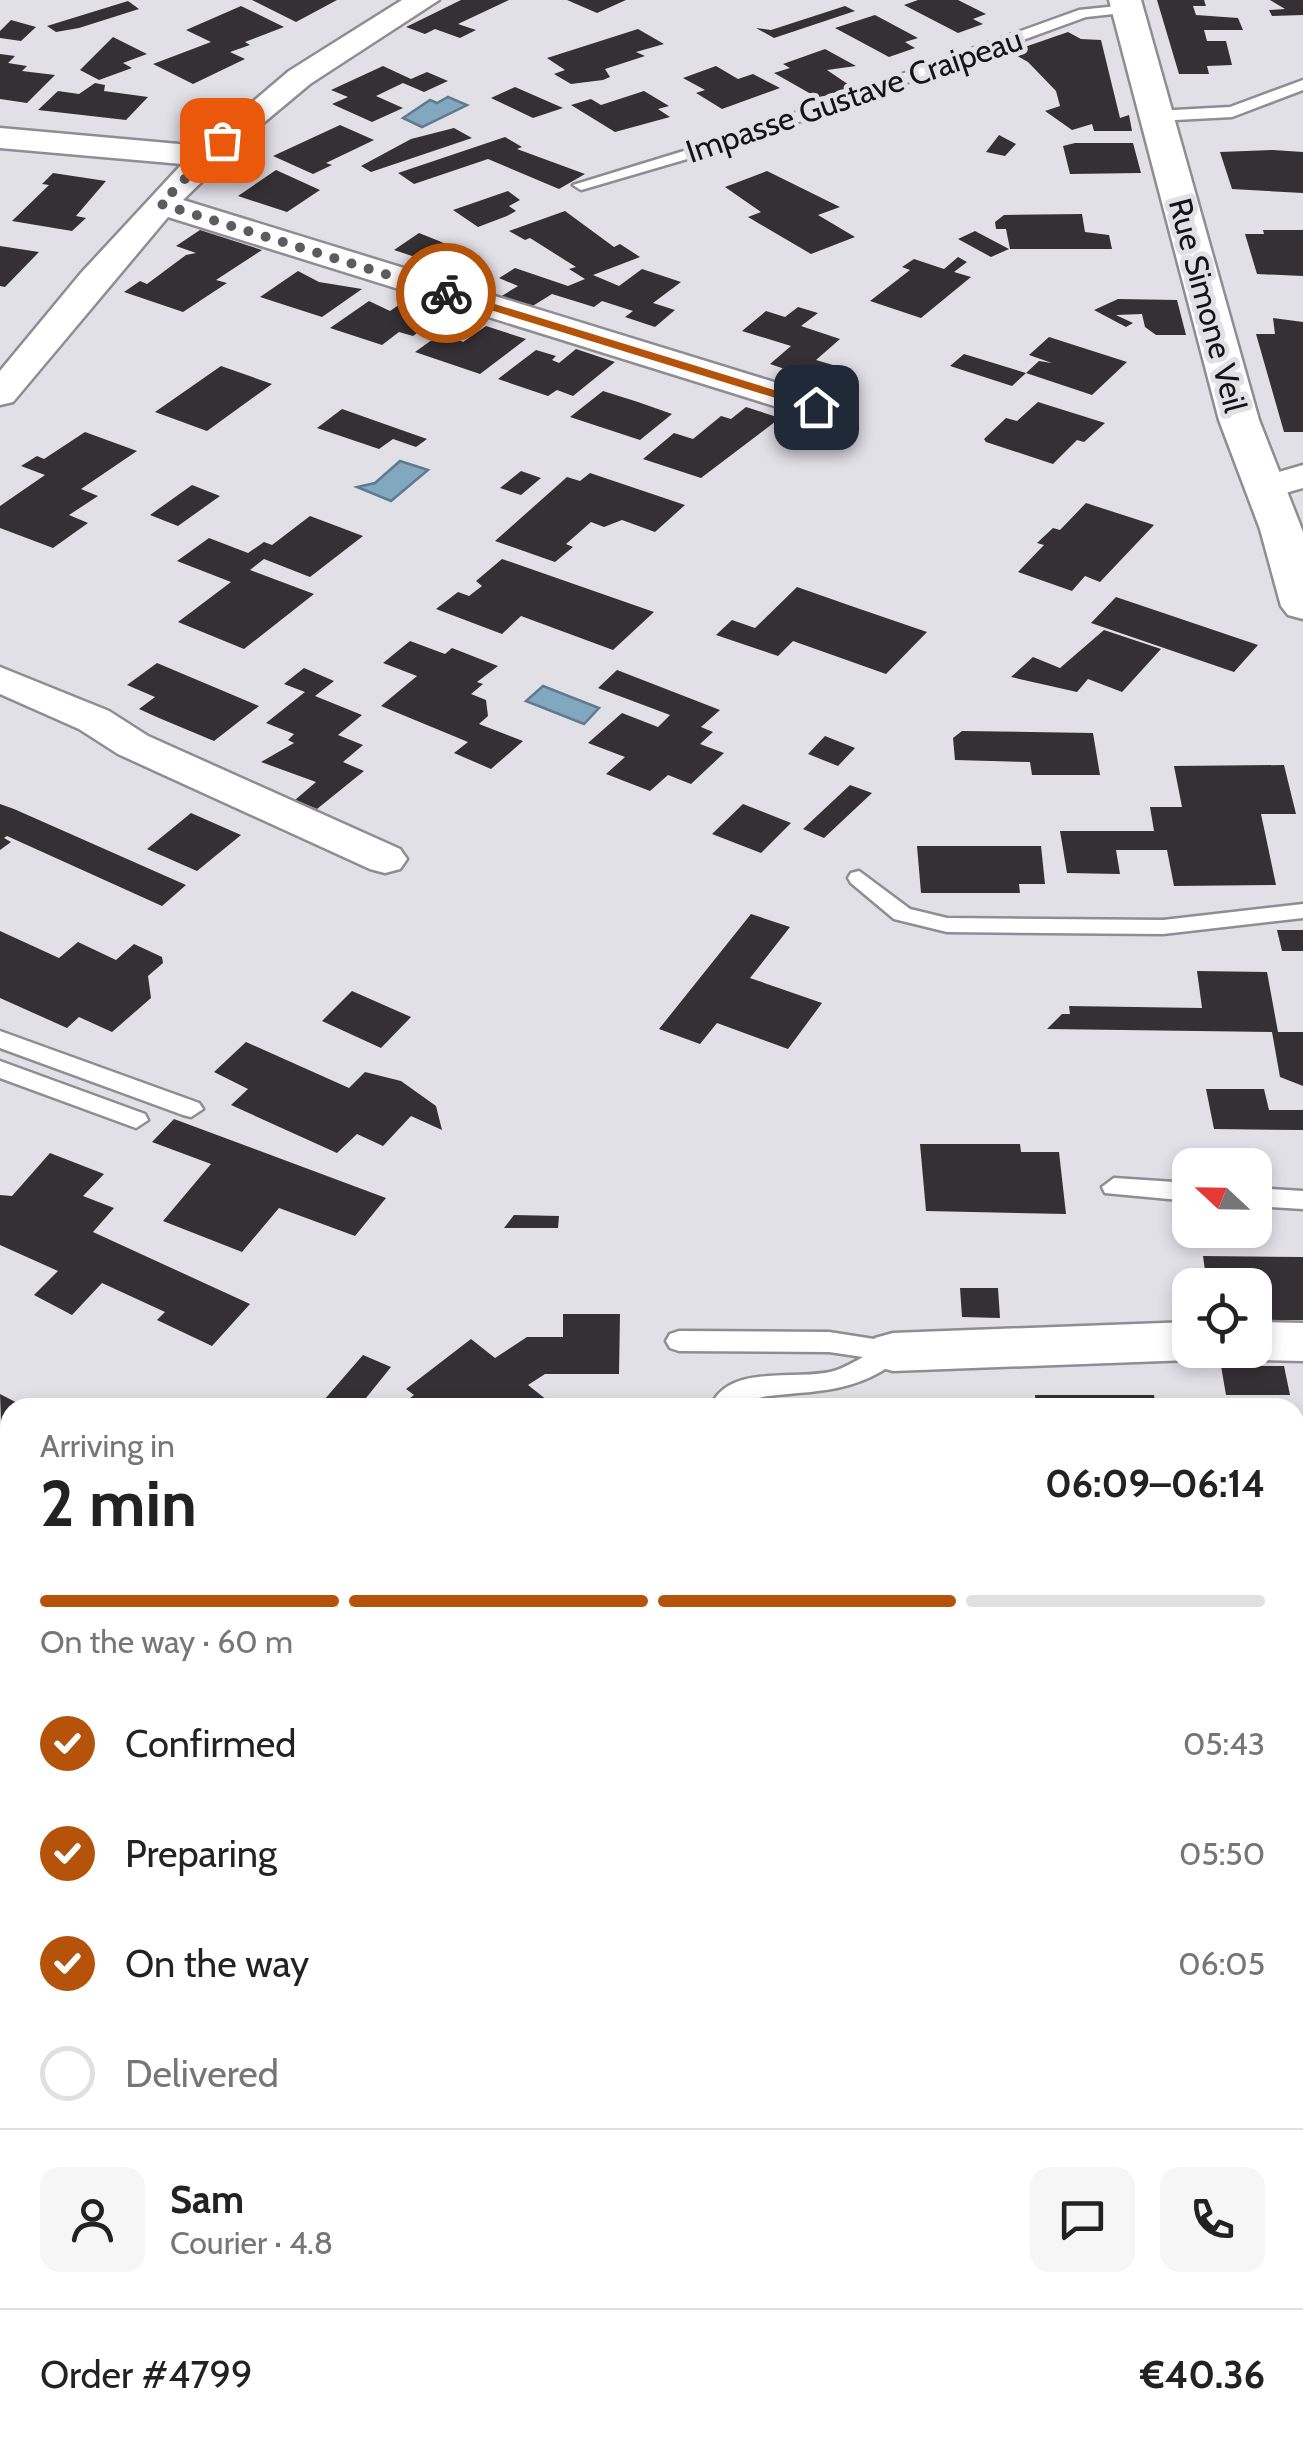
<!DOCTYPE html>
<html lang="en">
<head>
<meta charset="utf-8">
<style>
	body { margin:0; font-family:Cabin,sans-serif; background:#f6f6f6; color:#222; height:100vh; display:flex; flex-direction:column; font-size:38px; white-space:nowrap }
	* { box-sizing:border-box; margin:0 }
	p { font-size:32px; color:#767676 }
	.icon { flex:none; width:55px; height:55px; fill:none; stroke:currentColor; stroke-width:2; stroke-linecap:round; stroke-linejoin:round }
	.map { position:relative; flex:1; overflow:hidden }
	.sheet { position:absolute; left:0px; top:1398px; width:1305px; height:1062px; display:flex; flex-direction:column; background:#fff; border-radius:30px 30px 0 0; box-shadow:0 5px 15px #0003 }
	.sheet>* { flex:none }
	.needle { width:65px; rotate:292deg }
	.buttons { position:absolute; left:1172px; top:1148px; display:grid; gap:20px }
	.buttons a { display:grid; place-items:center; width:100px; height:100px; border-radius:20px; background:#fff; box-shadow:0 5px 15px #0003; font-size:50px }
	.pin { position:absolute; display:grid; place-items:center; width:85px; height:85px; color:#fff; margin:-42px; border-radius:20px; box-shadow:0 5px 15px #0006 }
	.courier { position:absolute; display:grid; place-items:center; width:100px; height:100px; margin:-50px; border:8px solid #b45309; border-radius:50%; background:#fff; color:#222; box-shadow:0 2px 12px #0007 }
	.overview em { font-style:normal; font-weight:800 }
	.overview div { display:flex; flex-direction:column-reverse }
	.overview { display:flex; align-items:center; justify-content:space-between; height:170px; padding:0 40px }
	h1 { font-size:65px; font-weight:800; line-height:75px }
	.bar { display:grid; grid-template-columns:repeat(4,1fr); gap:15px 10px; align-content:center; height:120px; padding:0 40px }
	.bar i { height:12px; border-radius:8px; background:#e0e0e0 }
	.bar .selected { background:#b45309 }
	.bar p { grid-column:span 4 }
	.line { display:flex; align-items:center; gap:25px; padding:0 40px; border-top:2px solid #e0e0e0 }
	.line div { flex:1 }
	.round { display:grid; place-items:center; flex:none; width:105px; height:105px; border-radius:20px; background:#f6f6f6 }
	ol { padding:0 40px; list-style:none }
	li { display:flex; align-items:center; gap:30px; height:110px }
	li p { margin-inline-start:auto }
	li .icon { padding:10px; border-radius:50%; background:#b45309; color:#fff; stroke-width:4 }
	li:last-child { color:#767676 }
	li i { width:55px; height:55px; border:5px solid #e0e0e0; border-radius:50% }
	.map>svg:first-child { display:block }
</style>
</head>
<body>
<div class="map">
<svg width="1303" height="2459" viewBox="0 0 1303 2459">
	<rect width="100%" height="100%" fill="#e2e0e7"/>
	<path fill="#caa9b1" d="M1014,2450H1203L1199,2459H1030Z"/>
	<path fill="#81a7c1" stroke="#607b8e" stroke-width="2.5" d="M448,97L467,105L422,127L403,118L430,100L437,103Z
		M400,461L428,470L391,501L357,487L375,483Z
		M543,686L599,708L584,724L526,701Z"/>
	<path fill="#353034" d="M252,0H337L296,22Z
		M461,0H509L458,24L476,30L460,38L435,29L425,34L406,27Z
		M567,0H626L597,13Z
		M918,0H958L986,14L973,19L983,24L958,33L904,5Z
		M1157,0H1204L1206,6H1193L1196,15L1238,18L1243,30H1204L1207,41H1226L1232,65L1207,66L1209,74H1179Z
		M1270,0H1303V15L1272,16L1269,10L1285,9Z
		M128,1L139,9L79,28L56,32L47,26Z
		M241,6L284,27L245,42L250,45L230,52L245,59L193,84L153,64L211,42L186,30Z
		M845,6L855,11L774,38L756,28L771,30Z
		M875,15L918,38L905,42L915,48L889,57L835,28Z
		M11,20L36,27L21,41L0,38V31Z
		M638,29L664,44L636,52L645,56L605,69L610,77L603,80L571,84L554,74L565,70L547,58Z
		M1068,32L1081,39L1101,40L1120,118L1129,115L1132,131H1094L1092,124L1072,130L1045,111L1060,106L1056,91L1028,62L1010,52Z
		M113,37L147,54L123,63L132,68L99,80L80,70Z
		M825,49L856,66L827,70L852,87L818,98L774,73L790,68L783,64Z
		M0,54L15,56L8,63L27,66L22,71L55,75L27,103L0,99Z
		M383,66L411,79L427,72L448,81L424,92L403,83L376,96L403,108L372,122L332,104L348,97L331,90Z
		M716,66L738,79L753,74L780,88L722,109L696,93L705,90L683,78Z
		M95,83L105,85L104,91L148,97L126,120L38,110L58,91L79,94Z
		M515,87L563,108L533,118L491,98Z
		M644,91L669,106L658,109L670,117L615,132L571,105L591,99L601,105Z
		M340,125L374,140L326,163L332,165L313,174L273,156Z
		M454,128L472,138L371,172L361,166L411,139Z
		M999,135L1016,144L1005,156L986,152Z
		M505,137L522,147L517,149L585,174L559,189L488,159L414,184L398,173Z
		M1075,143H1133L1141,173L1070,174L1063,146Z
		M1273,150L1303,152V193L1232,189L1220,152Z
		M276,170L320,190L287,212L238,196Z
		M767,171L840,207L818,215L855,237L811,254L748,217L761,212L725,187Z
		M53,173L106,181L76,216L86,218L72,231L12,221L49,185L42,184Z
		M508,191L520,200L509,206L516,211L507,216L478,227L453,210Z
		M565,211L614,247L620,244L640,257L593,275L619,286L642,269L681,282L653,303L675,310L655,327L625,317L633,311L602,301L594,307L552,294L531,307L500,297L518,286L499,278L515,268L568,286L585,279L569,269L576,267L530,238L525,240L509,231Z
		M1082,214L1085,232L1109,235L1112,249H1010L1006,229H996L995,222L1004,215Z
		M200,230L262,250L216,280L227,283L183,312L124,292L140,281L147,284L186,255L196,253L176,246Z
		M1263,230H1303V276L1257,274L1245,234H1264Z
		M975,231L1009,249L991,257L958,239Z
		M419,233L439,241L457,249L446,257L425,251L415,257L394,250Z
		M0,246L39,252L5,287L0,286Z
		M958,257L967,262L954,272L971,277L921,318L870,301L910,270L902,267L914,259L944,269Z
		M298,271L319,282L362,289L322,317L260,297Z
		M1118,299L1177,300L1186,335H1156L1145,327L1142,314L1116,315L1133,323L1126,327L1094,310Z
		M406,300L446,312L413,336L399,332L382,345L330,328L369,301L390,311Z
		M798,307L818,313L801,326L840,339L816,360L843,368L826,383L770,364L791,346L742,331L766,311L785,317Z
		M1273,318L1303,322V432H1284L1256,334H1275Z
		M486,326L526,339L480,374L415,352L443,332L463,342Z
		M1049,337L1127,362L1092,395L1026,373L1039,361L1052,363L1029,355Z
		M576,349L615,362L573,396L557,390L548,396L498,379L536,350L556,356L552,360L559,363Z
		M964,354L1026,373L1012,386L950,366Z
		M221,366L272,384L207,431L155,412Z
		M603,391L638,402L672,414L640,440L570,417Z
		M1038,402L1105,423L1084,442L1077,440L1053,464L986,442L984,439L1006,418L1017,421Z
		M746,407L780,418L701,478L643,459L674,433L693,439L721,416L731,419Z
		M342,409L427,439L416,447L393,439L379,449L317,428Z
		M85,432L137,451L81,489L98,496L69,515L88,523L53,548L0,528V506L45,475L21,466L37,456L44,459Z
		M521,471L541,478L521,495L500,488Z
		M590,473L685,505L655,532L622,520L604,527L591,522L566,544L573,547L555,562L495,541L567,477L580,481Z
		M192,485L220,496L178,526L150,515Z
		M1086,503L1154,525L1100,582L1085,576L1072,591L1018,572L1044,545L1037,543L1053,528L1060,530Z
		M310,516L363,536L310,577L264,559L250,570L314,594L244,649L178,622L231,582L177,561L209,538L248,553L264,542L272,545Z
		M502,559L654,612L613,650L521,616L502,634L436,609L458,592L469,596L482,586L476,581Z
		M797,587L857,608L927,632L886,674L793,641L778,656L716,635L732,620L755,628Z
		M1116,597L1258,645L1234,672L1091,623Z
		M1104,630L1161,649L1122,692L1088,679L1077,692L1011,677L1033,657L1060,668Z
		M410,641L445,654L452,648L498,666L477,682L483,684L471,694L486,700L488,716L479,724L523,741L491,769L454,753L468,742L381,706L417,676L383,663Z
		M157,663L259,706L214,741L159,718L139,709L155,697L127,685Z
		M304,668L334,681L315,696L362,715L338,735L363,745L343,762L364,771L317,809L295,800L316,782L261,762L294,743L288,740L294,734L266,723L305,692L284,684Z
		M617,670L720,710L701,727L713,732L700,744L724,753L691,784L668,775L650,791L606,774L625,757L588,743L622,713L658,727L670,715L598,688Z
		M962,731L1093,733L1100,775H1032L1030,762L955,760L953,738Z
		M825,736L855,748L838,766L808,754Z
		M1284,765L1296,814H1261L1276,885L1174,886L1167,850H1116L1120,874L1067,873L1060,831H1154L1150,807H1182L1174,766Z
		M850,785L872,793L824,838L803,829Z
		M0,804L14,809L186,885L162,906L7,836L4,838L11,842L0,850Z
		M743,804L791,823L761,853L712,834Z
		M191,813L241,835L197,871L147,849Z
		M917,846H1041L1045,884H1019L1020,893H921Z
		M751,914L790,927L750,978L822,1003L788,1049L717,1023L700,1044L659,1029Z
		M1277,930H1303V951H1282Z
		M0,931L59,958L78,942L116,960L134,944L162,957L163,963L148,976L151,998L112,1032L79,1017L67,1028L0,998Z
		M1197,971L1267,972L1278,1032H1303V1086L1280,1077L1272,1032L1047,1029L1062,1014H1070L1069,1006L1202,1008Z
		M352,991L411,1017L381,1048L322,1021Z
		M246,1042L349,1088L365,1072L401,1081L436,1106L442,1130L411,1116L383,1146L357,1134L337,1153L231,1105L248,1089L214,1072Z
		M1206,1089H1264L1269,1110H1303V1130L1214,1129Z
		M174,1119L386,1198L355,1236L279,1208L242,1252L163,1221L211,1164L152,1142Z
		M920,1144H1020L1021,1152H1059L1066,1214L926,1211Z
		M50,1153L104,1174L83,1196L114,1208L93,1232L250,1304L212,1346L157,1320L165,1312L102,1283L72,1315L34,1295L58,1271L0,1245V1195L12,1196Z
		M514,1215L559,1216L558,1228H504Z
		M1203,1256L1303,1257V1320H1255V1285H1207Z
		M960,1288H998L1000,1318L962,1317Z
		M563,1314H620L619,1374H545L528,1385L552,1404L547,1408H397L414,1395L406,1389L471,1339L495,1358L527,1337H563Z
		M363,1355L391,1367L358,1408H317Z
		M1221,1366H1284L1290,1395H1226Z
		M0,1394L27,1408H10V1461L3,1469Z
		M1035,1395H1154L1156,1408H1036Z
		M10,1510V1582L0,1576V1521Z
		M1295,1577H1303V1609H1295Z
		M1295,1757H1303V1791H1296Z
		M432,2450H617L610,2459H444Z"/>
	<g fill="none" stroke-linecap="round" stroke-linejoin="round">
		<g stroke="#8f8c94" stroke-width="5">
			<path id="service" d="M1127,5L1132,6V12L1086,17L735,145L581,190L573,185L723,139L1079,10Z
				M1303,80V90L1232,117L1156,121L1148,116L1156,111L1230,107Z
				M859,871L910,909L947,918L1163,920L1303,904V918L1163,934L947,932L894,919L851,883L848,878L851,873Z
				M0,1031L199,1103L203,1109L191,1117L183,1115L0,1048Z
				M0,1061L145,1114L148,1120L136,1128L0,1078Z
				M1114,1178L1190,1183V1201L1105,1193L1102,1187Z
				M1255,1188L1303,1191V1209L1255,1206Z
				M679,1331L829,1332L893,1342L902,1345L906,1352C901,1362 891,1365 882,1371C844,1393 810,1391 768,1396C749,1399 736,1408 716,1408L713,1402C733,1364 800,1381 834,1371C844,1368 854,1362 863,1357L829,1352L679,1351L670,1348L666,1341L670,1334Z
				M0,1586L10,1589V1613L0,1610Z"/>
		</g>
		<g stroke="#8f8c94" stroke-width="5">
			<path id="minor" d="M402,0H439L310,84L255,130L183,200L829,399L834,407L829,415H803L168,217L13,402L0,405V371L81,273L182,164L0,148V128L201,146L289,71Z
				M1303,465V488L1264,499L1251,496L1245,488L1251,480Z
				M0,667L109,711L148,736L400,849L407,859L400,869L385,873L370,869L118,754L79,729L0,694Z
				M1190,1322V1350H1211L1190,1360L893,1371L875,1366L867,1352L875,1338L893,1333Z
				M1255,1322L1303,1323V1361L1255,1360L1237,1355L1234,1350H1255Z"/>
		</g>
		<g stroke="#8f8c94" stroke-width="5">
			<path id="secondary" d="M1109,0H1141L1259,420L1303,532V619L1288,615L1281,606L1260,529L1219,420Z"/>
		</g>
		<use href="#service" fill="#fff" fill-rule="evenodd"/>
		<use href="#minor" fill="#fff" fill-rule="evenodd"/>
		<use href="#secondary" fill="#fff" fill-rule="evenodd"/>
	</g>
	<path fill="#b45309" d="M446,289L820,404L821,407L811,409L442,295Z"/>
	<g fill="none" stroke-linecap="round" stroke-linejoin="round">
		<path stroke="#5c5b5f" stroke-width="10" stroke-dasharray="0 18" d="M222,140L161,204L446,293"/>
	</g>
	<g text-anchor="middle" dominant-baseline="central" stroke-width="10" stroke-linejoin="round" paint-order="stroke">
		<g font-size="32" fill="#141416" stroke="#e2e0e7">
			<text transform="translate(854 95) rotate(-19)">Impasse Gustave Craipeau</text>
			<text transform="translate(1208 305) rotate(75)">Rue Simone Veil</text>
		</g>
	</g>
</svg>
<div class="buttons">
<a><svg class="needle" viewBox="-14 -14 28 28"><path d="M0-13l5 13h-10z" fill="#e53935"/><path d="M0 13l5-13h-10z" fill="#767676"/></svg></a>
<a><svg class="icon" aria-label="locate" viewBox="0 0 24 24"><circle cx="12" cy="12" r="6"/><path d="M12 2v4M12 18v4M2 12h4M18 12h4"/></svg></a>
</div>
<div class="pin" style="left:222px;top:140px;background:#ea580c"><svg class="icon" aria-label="bag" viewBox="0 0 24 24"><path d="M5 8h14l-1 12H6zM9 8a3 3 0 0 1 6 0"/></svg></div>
<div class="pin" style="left:816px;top:407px;background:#1f2937"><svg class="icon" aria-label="home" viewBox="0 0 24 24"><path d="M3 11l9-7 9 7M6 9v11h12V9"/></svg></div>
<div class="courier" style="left:446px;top:293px"><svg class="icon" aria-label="bike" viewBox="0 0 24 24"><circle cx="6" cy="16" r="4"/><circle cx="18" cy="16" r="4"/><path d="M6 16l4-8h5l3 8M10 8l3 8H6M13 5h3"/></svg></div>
<section class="sheet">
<div class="overview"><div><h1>2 min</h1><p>Arriving in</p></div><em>06:09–06:14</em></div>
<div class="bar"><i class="selected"></i><i class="selected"></i><i class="selected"></i><i></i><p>On the way · 60 m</p></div>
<ol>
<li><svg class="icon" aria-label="check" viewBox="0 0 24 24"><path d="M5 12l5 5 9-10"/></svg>Confirmed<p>05:43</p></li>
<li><svg class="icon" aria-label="check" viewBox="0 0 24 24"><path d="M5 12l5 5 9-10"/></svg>Preparing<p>05:50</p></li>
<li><svg class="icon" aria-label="check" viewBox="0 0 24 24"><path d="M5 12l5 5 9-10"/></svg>On the way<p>06:05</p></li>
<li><i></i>Delivered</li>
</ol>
<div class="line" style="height:180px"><a class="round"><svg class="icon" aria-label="person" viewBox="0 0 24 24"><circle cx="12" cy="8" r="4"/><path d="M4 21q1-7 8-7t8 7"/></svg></a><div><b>Sam</b><p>Courier · 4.8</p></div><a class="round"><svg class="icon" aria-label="chat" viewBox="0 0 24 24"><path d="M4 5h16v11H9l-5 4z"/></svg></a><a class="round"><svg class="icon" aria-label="phone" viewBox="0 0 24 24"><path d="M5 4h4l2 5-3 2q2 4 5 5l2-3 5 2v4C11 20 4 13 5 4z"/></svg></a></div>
<div class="line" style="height:130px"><div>Order #4799</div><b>€40.36</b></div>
</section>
</div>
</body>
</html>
